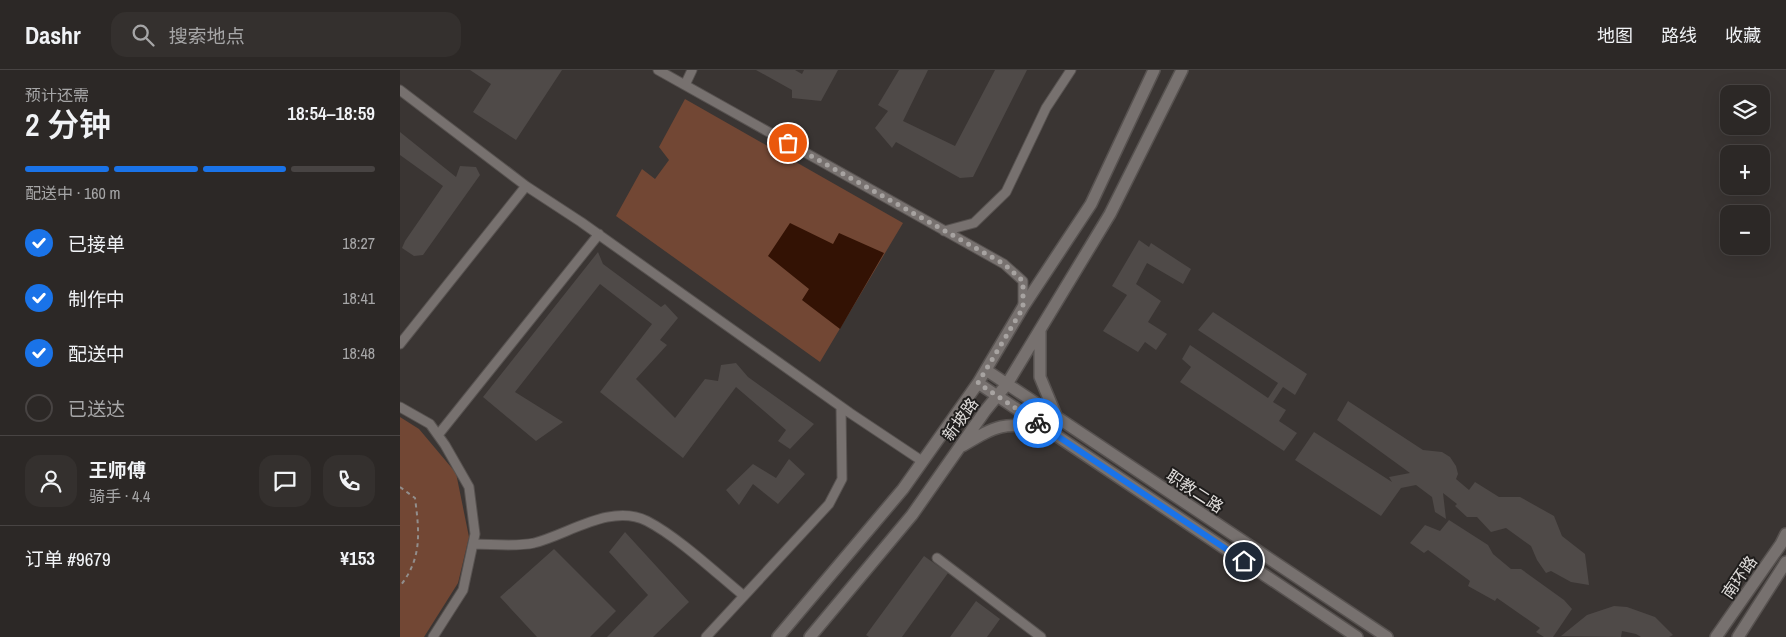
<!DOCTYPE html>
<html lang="zh">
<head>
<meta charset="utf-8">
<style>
	body { margin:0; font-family:"Archivo Narrow","Noto Sans SC",sans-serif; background:#34302e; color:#f1f3f6; height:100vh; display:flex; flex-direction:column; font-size:19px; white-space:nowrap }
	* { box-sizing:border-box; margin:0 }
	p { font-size:16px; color:#a6a6a7 }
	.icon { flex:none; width:28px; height:28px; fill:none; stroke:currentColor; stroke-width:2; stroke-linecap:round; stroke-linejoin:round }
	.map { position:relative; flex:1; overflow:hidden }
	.details { display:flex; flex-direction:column; background:#2c2826; width:400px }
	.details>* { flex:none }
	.buttons { position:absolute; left:1320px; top:15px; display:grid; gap:10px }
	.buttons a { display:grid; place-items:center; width:50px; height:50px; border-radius:10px; background:#2c2826; box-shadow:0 5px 20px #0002,0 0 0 1px #484443; font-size:25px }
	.pin { position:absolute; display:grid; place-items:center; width:42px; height:42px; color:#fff; margin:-21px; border:2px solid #fff; border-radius:50%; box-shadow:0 1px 5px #0007 }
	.courier { position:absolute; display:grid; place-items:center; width:50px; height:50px; margin:-25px; border:4px solid #1a73e8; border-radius:50%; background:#fff; color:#222; box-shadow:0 1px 6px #0007 }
	.headline em { font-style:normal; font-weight:600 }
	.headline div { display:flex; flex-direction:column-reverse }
	.headline { display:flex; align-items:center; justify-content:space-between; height:85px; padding:0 25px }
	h1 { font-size:32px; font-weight:600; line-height:38px }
	.bar { display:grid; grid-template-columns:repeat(4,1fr); gap:8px 5px; align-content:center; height:60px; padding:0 25px }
	.bar i { height:6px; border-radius:4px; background:#484443 }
	.bar .active { background:#1a73e8 }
	.bar p { grid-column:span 4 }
	.line { display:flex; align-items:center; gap:12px; padding:0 25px; border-top:1px solid #484443 }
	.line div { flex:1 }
	.round { display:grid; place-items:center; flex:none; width:52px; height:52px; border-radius:15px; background:#34302e }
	ol { padding:0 25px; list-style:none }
	li { display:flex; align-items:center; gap:15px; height:55px }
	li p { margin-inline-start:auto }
	li .icon { padding:5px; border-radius:50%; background:#1a73e8; color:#fff; stroke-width:4 }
	li:last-child { color:#a6a6a7 }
	li i { width:28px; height:28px; border:2px solid #484443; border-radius:50% }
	header { display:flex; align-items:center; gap:30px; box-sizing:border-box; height:70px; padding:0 25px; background:#2c2826; border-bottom:1px solid #484443 }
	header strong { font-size:24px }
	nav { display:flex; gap:28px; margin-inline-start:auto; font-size:18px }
	.search { width:350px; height:45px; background:#34302e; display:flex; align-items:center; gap:12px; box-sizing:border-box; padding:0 18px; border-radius:15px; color:#a6a6a7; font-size:19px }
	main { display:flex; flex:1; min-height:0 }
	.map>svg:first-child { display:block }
</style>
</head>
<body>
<header>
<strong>Dashr</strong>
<div class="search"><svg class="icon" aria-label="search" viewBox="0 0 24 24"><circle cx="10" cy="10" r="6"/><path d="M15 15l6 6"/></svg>搜索地点</div>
<nav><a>地图</a><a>路线</a><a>收藏</a></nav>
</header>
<main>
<section class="details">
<div class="headline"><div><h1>2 分钟</h1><p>预计还需</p></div><em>18:54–18:59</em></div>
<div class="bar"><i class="active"></i><i class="active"></i><i class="active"></i><i></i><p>配送中 · 160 m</p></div>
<ol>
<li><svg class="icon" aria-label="check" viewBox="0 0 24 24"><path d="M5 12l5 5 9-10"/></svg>已接单<p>18:27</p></li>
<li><svg class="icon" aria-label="check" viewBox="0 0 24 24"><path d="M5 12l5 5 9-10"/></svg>制作中<p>18:41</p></li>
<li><svg class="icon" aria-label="check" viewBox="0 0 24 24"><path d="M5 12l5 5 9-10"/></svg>配送中<p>18:48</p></li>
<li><i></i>已送达</li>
</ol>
<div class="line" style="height:90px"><a class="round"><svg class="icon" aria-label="person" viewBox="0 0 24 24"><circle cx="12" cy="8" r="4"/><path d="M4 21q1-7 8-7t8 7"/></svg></a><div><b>王师傅</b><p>骑手 · 4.4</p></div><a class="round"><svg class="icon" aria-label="chat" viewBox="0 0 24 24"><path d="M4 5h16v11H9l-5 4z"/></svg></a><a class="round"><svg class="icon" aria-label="phone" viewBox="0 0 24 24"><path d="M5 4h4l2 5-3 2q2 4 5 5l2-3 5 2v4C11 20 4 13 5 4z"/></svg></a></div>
<div class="line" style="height:65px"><div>订单 #9679</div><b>¥153</b></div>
</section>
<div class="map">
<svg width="1386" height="567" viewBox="0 0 1386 567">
	<rect width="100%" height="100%" fill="#3a3533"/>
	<path fill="#724734" d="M285,29L503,153L420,292L216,146L242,99L255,109L269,90L259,77Z
		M0,347L19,359L56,403L69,467L58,513L24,567H0Z"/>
	<path fill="#331204" d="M390,153L433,174L439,163L484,183L440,259L402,230L409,219L368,186Z"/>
	<path fill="#4f4a48" d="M70,0H162L116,70L73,42L91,14Z
		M356,0H395L402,4L404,0H438L421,31L392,28V20Z
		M499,0H528L503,51L555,76L595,0H627L573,107L560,108L496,72L492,78L475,58L488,41L478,35Z
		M0,62L56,107L60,96L76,97L80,105L23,185L14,186L2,178L5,171L43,116L0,85Z
		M739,170L749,177L751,173L791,199L783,214L747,193L736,214L761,231L748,252L767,264L756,280L745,272L738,282L703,261L727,225L712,216Z
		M198,182L203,194L261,237L265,234L278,248L260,270L267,275L236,309L275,348L305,309L318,311L321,295L336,293L348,307L414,354L390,379L378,371L386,360L336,317L283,388L200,322L252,254L200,214L115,322L163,352L136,371L83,327Z
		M813,242L907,304L895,325L883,317L873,332L886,340L879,351L897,363L884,381L780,312L791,297L782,289L790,275L868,328L878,313L798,260Z
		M948,331L1023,380L1042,382L1050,387L1056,396L1058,404L1056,409L1069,420L1075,412L1099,427H1120L1154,446L1162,466L1185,484L1189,515L1171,512L1151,501L1146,503L1137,490L1131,476L1106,458L1091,462L1077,447H1067L1055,436L1057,434L1043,423L1046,449L1035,442L1032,427L1016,415L1001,418L981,446L895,390L914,362L992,412L989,407L1010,403L937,350Z
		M389,389L405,404L378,434L353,414L339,435L326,420L353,394L376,408Z
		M1049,450L1088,475L1093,484L1111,499H1121L1164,530L1172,539L1153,567H1144L1136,562L1140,558L1097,528L1095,531L1068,516L1070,511L1028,480L1024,483L1010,473L1025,455L1040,461Z
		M225,462L289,532L253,567H207L248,525L209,482Z
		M154,479L216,541L190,567H137L100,527Z
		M524,486L548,503L502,567H469L466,565Z
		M576,531L600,549L587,567H550Z
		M1214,536L1227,537L1255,547L1273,565L1269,567H1241L1236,564L1222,561L1221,567L1161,566L1187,545Z"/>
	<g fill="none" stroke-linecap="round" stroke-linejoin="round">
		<g stroke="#575250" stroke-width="11">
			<path id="street" d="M258,0L604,194L623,211V237
				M285,15L292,0
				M0,20L126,116L181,152L450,343L522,391
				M544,161L574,153L606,122L646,38L671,0
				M0,274L126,116
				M0,337L30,354L45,375L69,417L75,464L63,520L33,567
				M38,365L199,164
				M73,474C92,474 116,477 134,473C169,464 211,433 247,451C278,467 316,503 344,526
				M537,488L641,567
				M306,567L429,434L442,409L441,337"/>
		</g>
		<g stroke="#575250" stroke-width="14">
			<path id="secondary" d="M640,260V307L657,348
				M586,300L987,567
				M578,313L957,567
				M562,376C596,356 604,351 643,359
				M378,567L503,419L578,313L623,237L691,134L754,0
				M410,567L512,445L585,341L607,314L710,144L782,0
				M1316,567L1381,474L1386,464
				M1338,567L1386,492"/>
		</g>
		<path stroke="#928e8c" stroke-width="2" stroke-dasharray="4 4" stroke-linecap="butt" d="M0,417L15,428C19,460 23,488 0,516"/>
		<use href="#street" stroke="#77716f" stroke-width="9"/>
		<use href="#secondary" stroke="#77716f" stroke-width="11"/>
	</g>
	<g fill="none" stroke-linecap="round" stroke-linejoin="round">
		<path stroke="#a7a3a1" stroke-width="5" stroke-dasharray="0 9" d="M388,73L604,194L623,211V238L578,313L638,353"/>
		<path stroke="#1a73e8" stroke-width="6" d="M638,353L844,491"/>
	</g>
	<g text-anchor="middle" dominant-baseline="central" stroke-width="4" stroke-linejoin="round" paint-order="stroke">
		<g font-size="16" fill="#e1dedc" stroke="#1f1d1c">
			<text transform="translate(560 349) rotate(-54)">新坡路</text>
			<text transform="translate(795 421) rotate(33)">职教二路</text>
			<text transform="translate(1339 507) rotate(-55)">南环路</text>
		</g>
	</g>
</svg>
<div class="buttons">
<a><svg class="icon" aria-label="layers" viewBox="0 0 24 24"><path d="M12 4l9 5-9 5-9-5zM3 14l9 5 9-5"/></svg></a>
<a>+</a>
<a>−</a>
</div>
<div class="pin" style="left:388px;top:73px;background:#ea580c"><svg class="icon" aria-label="bag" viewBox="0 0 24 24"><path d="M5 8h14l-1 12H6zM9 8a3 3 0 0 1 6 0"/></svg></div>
<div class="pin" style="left:844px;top:491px;background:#1f2937"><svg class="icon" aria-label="home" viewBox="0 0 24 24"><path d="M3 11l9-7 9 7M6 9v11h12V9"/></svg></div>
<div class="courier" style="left:638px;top:353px"><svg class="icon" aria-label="bike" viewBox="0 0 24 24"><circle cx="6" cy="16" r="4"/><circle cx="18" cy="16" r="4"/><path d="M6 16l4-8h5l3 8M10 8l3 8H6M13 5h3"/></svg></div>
</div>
</main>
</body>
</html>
